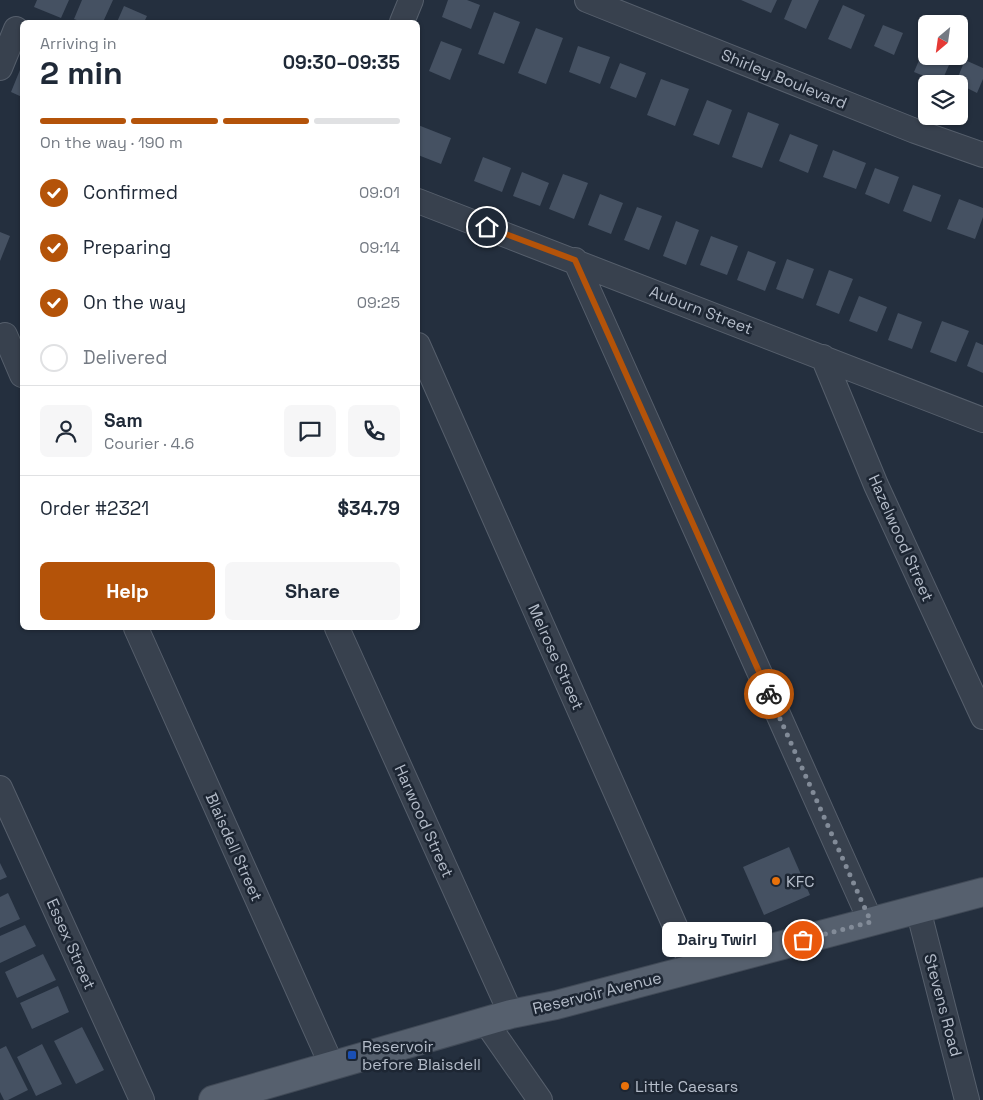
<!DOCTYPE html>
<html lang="en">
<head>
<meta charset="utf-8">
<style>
	body { margin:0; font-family:"Space Grotesk",sans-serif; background:#f6f6f7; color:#1f2937; height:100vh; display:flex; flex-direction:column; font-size:19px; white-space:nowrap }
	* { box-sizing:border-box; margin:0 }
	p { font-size:16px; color:#747a83 }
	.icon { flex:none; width:28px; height:28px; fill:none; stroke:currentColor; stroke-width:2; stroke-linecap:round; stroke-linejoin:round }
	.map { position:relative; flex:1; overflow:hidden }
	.panel { position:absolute; left:20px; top:20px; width:400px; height:610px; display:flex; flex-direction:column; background:#fff; border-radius:8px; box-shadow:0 1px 4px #0004 }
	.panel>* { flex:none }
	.needle { width:32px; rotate:209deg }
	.buttons { position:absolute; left:918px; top:15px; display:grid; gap:10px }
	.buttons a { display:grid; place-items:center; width:50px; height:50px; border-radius:8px; background:#fff; box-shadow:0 1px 4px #0004; font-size:25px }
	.pin { position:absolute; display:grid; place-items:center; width:42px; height:42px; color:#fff; margin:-21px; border:2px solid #fff; border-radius:50%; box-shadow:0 1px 5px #0007 }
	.courier { position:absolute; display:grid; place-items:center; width:50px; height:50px; margin:-25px; border:4px solid #b45309; border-radius:50%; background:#fff; color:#222; box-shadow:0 1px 6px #0007 }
	.bubble { position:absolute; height:35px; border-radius:8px; background:#fff; box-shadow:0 1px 4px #0004; font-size:16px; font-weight:600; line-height:35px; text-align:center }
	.head em { font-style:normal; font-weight:600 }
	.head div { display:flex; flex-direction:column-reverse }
	.head { display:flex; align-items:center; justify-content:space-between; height:85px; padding:0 20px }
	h1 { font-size:32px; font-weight:600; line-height:38px }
	.bar { display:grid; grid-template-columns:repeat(4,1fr); gap:8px 5px; align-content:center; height:60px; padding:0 20px }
	.bar i { height:6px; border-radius:4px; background:#e0e1e3 }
	.bar .selected { background:#b45309 }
	.bar p { grid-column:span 4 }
	.line { display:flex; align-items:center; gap:12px; padding:0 20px; border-top:1px solid #e0e1e3 }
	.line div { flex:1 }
	.round { display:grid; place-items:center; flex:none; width:52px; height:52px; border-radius:8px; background:#f6f6f7 }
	ol { padding:0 20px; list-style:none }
	li { display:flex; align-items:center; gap:15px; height:55px }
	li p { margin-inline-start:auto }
	li .icon { padding:5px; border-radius:50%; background:#b45309; color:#fff; stroke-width:4 }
	li:last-child { color:#747a83 }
	li i { width:28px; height:28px; border:2px solid #e0e1e3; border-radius:50% }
	.cta { display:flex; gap:10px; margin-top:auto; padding:10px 20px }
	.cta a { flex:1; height:58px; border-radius:8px; background:#b45309; color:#fff; font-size:20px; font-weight:600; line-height:58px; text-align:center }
	.cta a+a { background:#f6f6f7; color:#1f2937 }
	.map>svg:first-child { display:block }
</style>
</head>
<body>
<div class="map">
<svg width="983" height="1100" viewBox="0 0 983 1100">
	<rect width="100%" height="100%" fill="#242f3e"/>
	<path fill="#455162" d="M37,0H69L61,18L34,7Z
		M82,0H113L103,22H82L74,19Z
		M448,0H467L480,5L471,29L442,17Z
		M741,0H777L771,13Z
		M792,0H819L806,29L784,19Z
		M843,5L865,15L851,49L828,39Z
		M124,6L147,16L144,22H117Z
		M494,12L520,22L504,64L478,54Z
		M883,25L903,33L894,55L874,46Z
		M536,28L563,38L546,84L518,73Z
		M441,41L462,49L450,80L429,71Z
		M926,44V56H953L941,83L914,72Z
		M578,46L610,57L600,84L569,72Z
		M965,60L983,68V79L977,93L959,84H955Z
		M620,63L646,73L636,98L610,88Z
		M22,65V97L11,92Z
		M661,79L689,89L675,126L647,115Z
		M707,100L732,110L719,145L693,135Z
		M748,112L779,124L762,168L732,157Z
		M418,125L451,138L441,164L418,155Z
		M790,134L818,145L808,173L779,161Z
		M833,150L866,163L856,189L823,177Z
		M483,157L511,168L502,192L474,181Z
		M875,168L899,177L889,204L865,194Z
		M522,172L549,183L540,206L513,196Z
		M563,174L588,183L574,219L549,209Z
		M913,185L941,195L931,222L903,211Z
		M600,194L623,203L611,234L588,225Z
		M959,199L983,208V217L975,239L947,229Z
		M637,207L662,216L649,250L624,240Z
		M676,221L699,230L686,265L663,256Z
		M0,232L10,236L0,261Z
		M711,236L738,246L727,275L700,265Z
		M748,251L776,262L765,291L737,280Z
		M787,259L814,269L803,299L776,289Z
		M829,270L853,279L839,314L816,305Z
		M859,296L887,307L877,332L849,321Z
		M898,313L922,322L912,349L888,340Z
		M942,321L969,331L956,362L930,352Z
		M976,342L983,345V373L967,366Z
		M789,847L810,895L764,915L743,867Z
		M0,863L7,877L0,880Z
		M8,893L20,919L0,928V897Z
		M25,925L36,946L0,963V936Z
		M43,954L56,980L17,998L5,972Z
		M58,986L69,1012L32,1029L20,1003Z
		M82,1027L104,1070L76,1084L54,1041Z
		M42,1044L62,1084L36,1096L17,1057Z
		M6,1046L28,1090L8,1100H4L0,1092V1049Z"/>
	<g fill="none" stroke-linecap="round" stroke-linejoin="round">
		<g stroke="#565f6c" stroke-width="26">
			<path id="street" d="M587,0L915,131L983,155
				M402,22L411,0
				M0,68L16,29
				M418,201L983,420
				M575,260L871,922
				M5,335L22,375
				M418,345L694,969
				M823,357L876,485L983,717
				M136,628L332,1066
				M337,628L511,1014
				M0,788L142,1100
				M918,909L967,1100
				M485,1021L540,1100"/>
		</g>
		<g stroke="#414a57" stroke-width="30">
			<path id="primary" d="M213,1100L511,1014L556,1005L983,892"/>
		</g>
		<use href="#street" stroke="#38414e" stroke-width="24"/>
		<use href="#primary" stroke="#56606e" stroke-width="28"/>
	</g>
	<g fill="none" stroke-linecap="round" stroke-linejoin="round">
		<path stroke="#828b98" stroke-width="5" stroke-dasharray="0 9" d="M769,694L871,922L803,940"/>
		<path stroke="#b45309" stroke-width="6" d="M487,227L575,260L769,694"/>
	</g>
	<g fill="#e8710a" stroke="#1d2633" stroke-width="2">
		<circle cx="776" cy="881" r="5"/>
		<circle cx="625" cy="1086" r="5"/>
	</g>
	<rect fill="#1a4fb4" stroke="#1d2633" stroke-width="2" x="347" y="1050" width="10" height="10" rx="2.5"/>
	<g text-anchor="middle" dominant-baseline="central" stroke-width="5" stroke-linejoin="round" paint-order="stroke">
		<g font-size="16" fill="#b4bcc9" stroke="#1d2633">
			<text transform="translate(784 79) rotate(22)">Shirley Boulevard</text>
			<text transform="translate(701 310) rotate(21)">Auburn Street</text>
			<text transform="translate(901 538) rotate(66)">Hazelwood Street</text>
			<text transform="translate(556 657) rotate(66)">Melrose Street</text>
			<text transform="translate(424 821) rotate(66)">Harwood Street</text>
			<text transform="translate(234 847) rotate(66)">Blaisdell Street</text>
			<text transform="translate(71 944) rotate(66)">Essex Street</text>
			<text transform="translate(597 993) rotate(-14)">Reservoir Avenue</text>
			<text transform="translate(943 1005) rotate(75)">Stevens Road</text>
		</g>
		<g font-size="16" fill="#b4bcc9" stroke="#1d2633" text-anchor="start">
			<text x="786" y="881">KFC</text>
			<text x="362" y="1046">Reservoir<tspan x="362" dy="18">before Blaisdell</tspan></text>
			<text x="635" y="1086">Little Caesars</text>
		</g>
	</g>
</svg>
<div class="buttons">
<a><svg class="needle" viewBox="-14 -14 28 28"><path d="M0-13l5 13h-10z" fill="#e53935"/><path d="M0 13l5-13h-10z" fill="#747a83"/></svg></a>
<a><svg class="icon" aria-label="layers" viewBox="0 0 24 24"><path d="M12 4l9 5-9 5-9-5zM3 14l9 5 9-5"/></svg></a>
</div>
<div class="pin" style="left:803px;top:940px;background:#ea580c"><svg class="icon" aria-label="bag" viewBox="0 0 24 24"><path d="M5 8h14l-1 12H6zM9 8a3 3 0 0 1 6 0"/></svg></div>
<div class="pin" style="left:487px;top:227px;background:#1f2937"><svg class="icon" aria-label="home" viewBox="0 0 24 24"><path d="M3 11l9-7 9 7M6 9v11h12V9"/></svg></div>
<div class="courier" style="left:769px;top:694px"><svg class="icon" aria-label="bike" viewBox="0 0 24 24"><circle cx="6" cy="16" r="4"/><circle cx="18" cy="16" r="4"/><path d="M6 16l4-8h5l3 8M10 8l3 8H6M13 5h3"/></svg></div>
<div class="bubble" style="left:662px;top:922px;width:110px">Dairy Twirl</div>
<section class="panel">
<div class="head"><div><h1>2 min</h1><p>Arriving in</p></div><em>09:30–09:35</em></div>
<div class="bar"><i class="selected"></i><i class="selected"></i><i class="selected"></i><i></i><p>On the way · 190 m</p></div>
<ol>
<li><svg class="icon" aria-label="check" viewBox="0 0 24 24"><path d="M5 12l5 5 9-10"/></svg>Confirmed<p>09:01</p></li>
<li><svg class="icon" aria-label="check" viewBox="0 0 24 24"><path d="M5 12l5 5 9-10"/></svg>Preparing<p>09:14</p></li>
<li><svg class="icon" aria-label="check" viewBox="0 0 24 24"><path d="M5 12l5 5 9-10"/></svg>On the way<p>09:25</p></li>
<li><i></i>Delivered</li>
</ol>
<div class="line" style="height:90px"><a class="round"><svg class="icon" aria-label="person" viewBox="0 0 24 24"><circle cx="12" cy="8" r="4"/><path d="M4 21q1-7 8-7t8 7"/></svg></a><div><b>Sam</b><p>Courier · 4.6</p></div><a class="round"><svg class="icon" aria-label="chat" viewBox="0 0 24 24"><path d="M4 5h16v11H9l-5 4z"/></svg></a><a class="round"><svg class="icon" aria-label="phone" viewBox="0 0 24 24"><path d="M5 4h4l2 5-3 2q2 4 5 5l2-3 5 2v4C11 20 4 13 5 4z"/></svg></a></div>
<div class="line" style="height:65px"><div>Order #2321</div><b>$34.79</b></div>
<div class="cta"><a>Help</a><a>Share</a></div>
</section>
</div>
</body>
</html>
